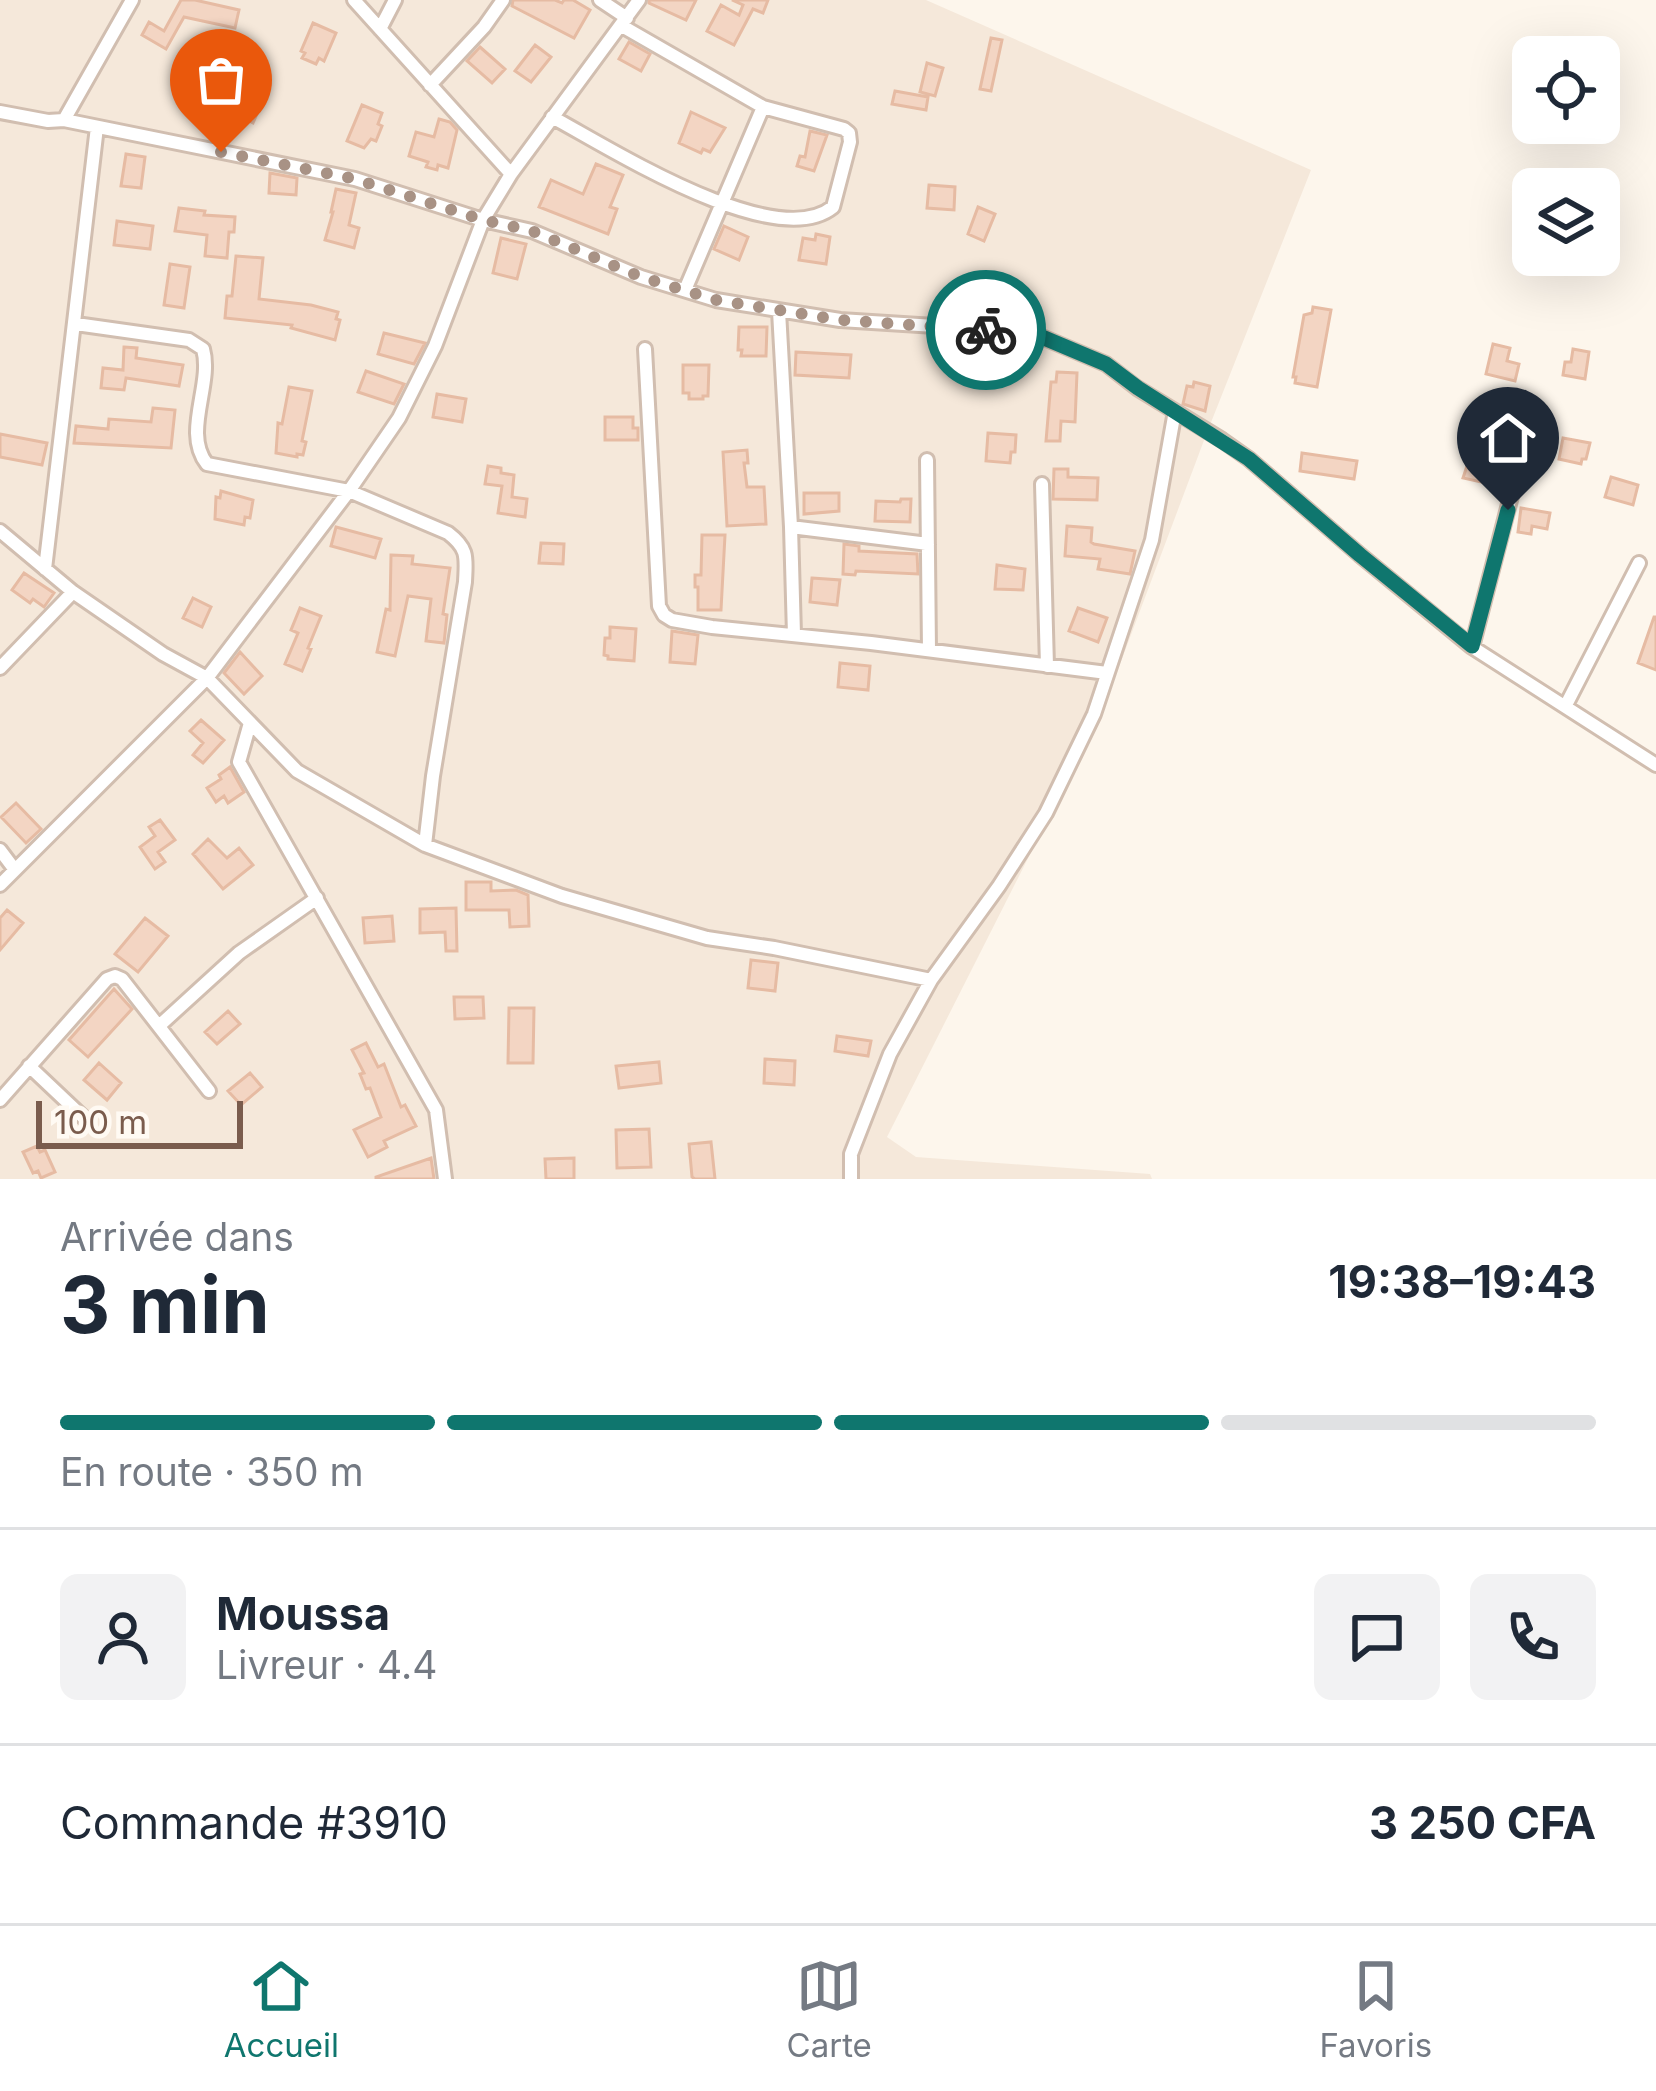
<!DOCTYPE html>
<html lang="fr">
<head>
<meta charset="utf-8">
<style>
	body { margin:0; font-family:Inter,sans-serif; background:#f2f2f3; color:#1f2937; height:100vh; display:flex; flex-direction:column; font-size:45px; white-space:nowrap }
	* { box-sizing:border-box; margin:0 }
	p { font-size:39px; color:#747a83 }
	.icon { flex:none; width:66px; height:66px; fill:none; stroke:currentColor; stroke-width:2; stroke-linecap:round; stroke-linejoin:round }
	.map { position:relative; height:1179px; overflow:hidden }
	.panel { display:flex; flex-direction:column; background:#fff; flex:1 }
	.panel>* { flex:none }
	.controls { position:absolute; left:1512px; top:36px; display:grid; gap:24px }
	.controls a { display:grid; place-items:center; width:108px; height:108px; border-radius:18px; background:#fff; box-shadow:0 12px 48px #0002; font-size:60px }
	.scale { position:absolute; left:36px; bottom:30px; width:207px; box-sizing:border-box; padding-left:12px; border:6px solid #7a5c4d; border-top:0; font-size:33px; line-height:42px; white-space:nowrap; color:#7a5c4d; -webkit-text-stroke:9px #fffaf3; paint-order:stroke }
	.pin { position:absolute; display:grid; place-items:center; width:102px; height:102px; color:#fff; margin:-123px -51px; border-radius:50% 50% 50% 0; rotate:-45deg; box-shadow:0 0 12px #0007 }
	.pin .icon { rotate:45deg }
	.courier { position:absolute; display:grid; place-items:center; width:120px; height:120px; margin:-60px; border:9px solid #0f766e; border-radius:50%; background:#fff; color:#222; box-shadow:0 3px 15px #0007 }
	.headline em { font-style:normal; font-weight:700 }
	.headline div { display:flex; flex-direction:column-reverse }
	.headline { display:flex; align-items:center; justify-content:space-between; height:204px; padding:0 60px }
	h1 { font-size:78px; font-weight:700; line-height:90px }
	.bar { display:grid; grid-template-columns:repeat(4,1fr); gap:18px 12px; align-content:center; height:144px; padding:0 60px }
	.bar i { height:15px; border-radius:9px; background:#e0e1e3 }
	.bar .on { background:#0f766e }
	.bar p { grid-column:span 4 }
	.line { display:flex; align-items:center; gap:30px; padding:0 60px; border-top:3px solid #e0e1e3 }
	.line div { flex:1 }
	.round { display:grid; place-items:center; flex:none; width:126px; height:126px; border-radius:18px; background:#f2f2f3 }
	.dock { display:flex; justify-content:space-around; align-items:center; height:168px; border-top:3px solid #e0e1e3; background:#fff; font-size:33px; color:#747a83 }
	.dock a { display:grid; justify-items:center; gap:6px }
	.dock .on { color:#0f766e }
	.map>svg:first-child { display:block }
</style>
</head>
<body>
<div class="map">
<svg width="1656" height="1179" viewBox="0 0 1656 1179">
	<rect width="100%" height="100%" fill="#fdf6ec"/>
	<path fill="#f5e8da" d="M0,0H926L1311,170L1206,435L1102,712L887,1137L916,1157L1150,1174L1152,1179H0Z"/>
	<path fill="#f3d5c3" stroke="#e6bba3" stroke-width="3" d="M181,0H195L239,10L235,28L184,17L166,49L142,35L149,22L164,31Z
		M513,0H555L562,3L564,0H573L590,10L574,38L512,6Z
		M649,0H696L686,20L649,3Z
		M732,0H768L763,13L753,9L734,45L707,31L721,5L739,15L743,5Z
		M313,23L336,33L324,61L319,58L316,64L302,58L305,53L301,51Z
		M991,38L1002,40L991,91L980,89Z
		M629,42L650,54L641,71L619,59Z
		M535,45L551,57L531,82L515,71Z
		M480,47L505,69L492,83L467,61Z
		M927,63L943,68L935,96L920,92Z
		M230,89L262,102L253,123L223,107L225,102L221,100L226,91L229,92Z
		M895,91L928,97L926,110L892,104Z
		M362,105L382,113L378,124L382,126L376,141L371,139L364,148L347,141Z
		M691,112L725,128L710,152L703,149L701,153L679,143Z
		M439,119L450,122L457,130L448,168L438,165L437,170L426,167L428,162L409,156L416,132L434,137Z
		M810,131L827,135L814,171L797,166L800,156L805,157Z
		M126,154L145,157L141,188L121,186Z
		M596,164L623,175L610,207L617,209L608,234L539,207L551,180L583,194Z
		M270,173L297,178L296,195L269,193Z
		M929,185L955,187L954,210L927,208Z
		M336,189L356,193L349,225L359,228L354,248L325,240L333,212H331Z
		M978,207L995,214L984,241L968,234Z
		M179,208L205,211L204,215L235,217L234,232H229L227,258L205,256L207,235L175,231Z
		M117,221L153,226L150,249L114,245Z
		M724,226L748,237L739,260L714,249Z
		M816,234L830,237L826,264L799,260L803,238L815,240Z
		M501,238L526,244L517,279L493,273Z
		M236,256L263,258L259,299L311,305L338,312L336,319L340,320L335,340L291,328L292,325L225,318L227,296H232Z
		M170,264L190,267L184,308L164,305Z
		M1313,307L1331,310L1317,387L1295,383L1296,377H1293L1304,315L1312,313Z
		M739,327H767L766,356H741L742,350H738Z
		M384,333L425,343L414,364L378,354Z
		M1493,344L1510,348L1507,361L1519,364L1515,381L1486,374Z
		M124,347L137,348L136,358L183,365L179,386L126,378L124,390L101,388L103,368L123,370Z
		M1573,349L1589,352L1585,379L1563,375L1565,362H1571Z
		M796,352L851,355L849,378L795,375Z
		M683,365H709L708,396H703V399H689V393H683Z
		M366,371L404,384L394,404L358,392Z
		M1057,372L1077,373L1075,422L1061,421L1060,441H1046L1051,382H1056Z
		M1194,382L1210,386L1205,411L1183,404L1187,386L1193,387Z
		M289,387L312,391L302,441L306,442L303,455L297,454V457L276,453L278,423L282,424Z
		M437,394L466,399L462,422L433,417Z
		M153,408L175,410L171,448L74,443L76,426L108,429L109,419L151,422Z
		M605,417H633V428H638V440H605Z
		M988,433L1016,435L1015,452H1011L1010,463L986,461Z
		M0,434L47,443L42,465L0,457Z
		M1563,438L1590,443L1586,459H1582L1581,464L1559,459Z
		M747,450L748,463H744L747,487H764L766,524L727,526L723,452Z
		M1302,453L1357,461L1354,479L1300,471Z
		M1482,455L1509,461L1505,479L1500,478L1499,486L1463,478L1470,457L1481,459Z
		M488,466L501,468V473L514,475L512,497L527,499L525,517L498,513L502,486L485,484Z
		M1054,469H1068V477L1098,478L1097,500L1053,499Z
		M1611,477L1638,485L1633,505L1605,497Z
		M221,491L253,500L250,518L245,517L244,525L215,519L216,497L220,498Z
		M804,493H839V511L804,514Z
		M901,499H911L910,522L875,521L876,501L900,502Z
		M1521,508L1550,513L1547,529L1532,526L1531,534L1518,532Z
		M1067,526L1092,528L1091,542L1094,544L1135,551L1130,574L1098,569L1100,559L1065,556Z
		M336,527L381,539L375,558L331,546Z
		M702,535H725L721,610H698V587H695V575H701Z
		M541,543L564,544L563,564L539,563Z
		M844,544L859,546V551L917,554L918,574L856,571L855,575L843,574Z
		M391,555L413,556L412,564L450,568L443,614L447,615L444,643L426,641L431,599L408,596L395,656L377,652L386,609L390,610Z
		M997,565L1025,569L1023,590L995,589Z
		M24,573L54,593L44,607L33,599L30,603L12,590Z
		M812,578L840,580L837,605L810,602Z
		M193,598L211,607L202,627L183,618Z
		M300,608L321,616L308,648L311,649L302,671L285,664L298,633L291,630Z
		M1078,608L1107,618L1098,642L1069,631Z
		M1654,617H1656V670L1638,663Z
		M610,627L636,629L634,661L608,659V656L604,655L605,638H610Z
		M672,631L698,635L695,664L670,662Z
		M240,652L262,676L244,694L224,673Z
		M840,663L870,666L868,690L838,687Z
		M201,720L224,740L203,763L193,755L203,743L190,731Z
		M230,767L244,792L228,803L224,796L216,802L207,788L221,779L219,775Z
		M16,803L41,829L26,843L1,817Z
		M160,820L175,840L158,852L165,862L155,869L140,847L155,836L149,827Z
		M208,839L227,858L239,848L253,865L223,889L193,854Z
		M466,882H491V891L516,890L528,895L529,926L510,927L509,910H466Z
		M456,908L457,951H446L445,932L420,933V909Z
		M7,910L23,923L0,950V918Z
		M392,916L394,941L365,943L363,918Z
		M145,918L168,936L138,972L115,954Z
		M751,960L778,963L775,991L748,988Z
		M114,989L132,1009L88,1057L69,1040Z
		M454,997H483L484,1018L455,1019Z
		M509,1008H534L533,1063H508Z
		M228,1011L240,1024L217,1044L205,1032Z
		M837,1036L871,1041L868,1056L835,1051Z
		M366,1043L378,1067L384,1064L401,1107L405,1105L416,1126L384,1141L387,1147L368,1157L354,1130L381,1117L370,1088L366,1089L360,1074L364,1073L352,1050Z
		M765,1059L795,1061L794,1085L764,1083Z
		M659,1062L661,1083L619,1088L616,1066Z
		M99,1063L121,1083L107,1100L84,1080Z
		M250,1073L262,1087L241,1105L228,1091Z
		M649,1129L651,1167L617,1168L616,1130Z
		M711,1142L715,1179H695L692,1177L689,1144Z
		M37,1146L40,1152L45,1150L55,1172L41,1178L38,1171L33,1173L23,1152Z
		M431,1158L434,1179H376V1177Z
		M574,1158V1179H546L545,1159Z"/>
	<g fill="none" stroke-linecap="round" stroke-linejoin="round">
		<g stroke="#d1beb0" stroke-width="18">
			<path id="minor" d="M354,0L511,174
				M600,0L627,18
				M380,29L395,0
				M430,85L484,27L503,0
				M0,112L48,121L64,120L355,179L483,220L532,231L641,277L716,300L840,320L1030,332L1106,364L1137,388L1222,440L1249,459L1360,555L1472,647L1656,765
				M552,117C608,147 775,254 833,207L850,142L849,133L844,129L763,107L622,26
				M64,120L132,0
				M685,290L763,107
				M779,311L791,527L794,635
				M76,324L189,340L203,349C213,384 182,433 207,464L349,491L448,533C469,549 466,558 465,582L433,776L425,845
				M645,349L659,606L664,615L672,620L712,627L871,643L1107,673
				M927,460L929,650
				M1042,484L1047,666
				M791,527L928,544
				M0,531L73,592L163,654L207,678L297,771L425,845L562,896L707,938L774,948L931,980
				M45,569L97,127
				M1472,647L1531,419
				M0,668L73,592
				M1566,705L1639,563
				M250,723L239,762L436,1110L445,1179
				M0,850L15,870
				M0,885L207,678L349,491L399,418L435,346L483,220L511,174L639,0
				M160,1025L239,953L317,898
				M29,1066L84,1118
				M0,1100L107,979L115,976L122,979L209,1091
				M851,1179V1154L890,1054L931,980L999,886L1046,813L1094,714L1152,540L1175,411"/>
		</g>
		<use href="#minor" stroke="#fff" stroke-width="12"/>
	</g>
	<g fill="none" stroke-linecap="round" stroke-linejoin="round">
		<path stroke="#a89285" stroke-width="12" stroke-dasharray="0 21.6" d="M221,152L355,179L483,220L532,231L641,277L716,300L840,320L986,330"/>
		<path stroke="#0f766e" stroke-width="15" d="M986,330L1030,332L1106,364L1138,388L1249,459L1360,555L1472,646L1508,510"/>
	</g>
</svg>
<div class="controls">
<a><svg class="icon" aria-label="locate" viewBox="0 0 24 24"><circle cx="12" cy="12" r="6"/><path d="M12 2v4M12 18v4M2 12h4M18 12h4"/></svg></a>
<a><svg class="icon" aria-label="layers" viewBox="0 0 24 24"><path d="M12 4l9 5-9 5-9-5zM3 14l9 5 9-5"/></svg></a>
</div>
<div class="scale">100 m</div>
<div class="pin" style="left:221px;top:152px;background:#ea580c"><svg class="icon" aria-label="bag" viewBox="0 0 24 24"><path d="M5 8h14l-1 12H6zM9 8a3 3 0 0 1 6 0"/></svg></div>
<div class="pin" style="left:1508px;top:510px;background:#1f2937"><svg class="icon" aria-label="home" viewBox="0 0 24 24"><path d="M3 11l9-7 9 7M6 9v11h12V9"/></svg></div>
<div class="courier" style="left:986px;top:330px"><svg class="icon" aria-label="bike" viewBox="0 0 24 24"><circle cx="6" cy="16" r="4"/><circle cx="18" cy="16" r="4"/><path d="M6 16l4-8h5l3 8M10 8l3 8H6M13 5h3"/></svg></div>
</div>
<section class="panel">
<div class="headline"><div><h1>3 min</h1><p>Arrivée dans</p></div><em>19:38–19:43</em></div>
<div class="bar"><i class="on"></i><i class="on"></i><i class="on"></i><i></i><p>En route · 350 m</p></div>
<div class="line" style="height:216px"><a class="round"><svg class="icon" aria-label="person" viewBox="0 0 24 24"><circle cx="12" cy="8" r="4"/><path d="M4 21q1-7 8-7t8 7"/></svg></a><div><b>Moussa</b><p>Livreur · 4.4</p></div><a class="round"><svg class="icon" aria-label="chat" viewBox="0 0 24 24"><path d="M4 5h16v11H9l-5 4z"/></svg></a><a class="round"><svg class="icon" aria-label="phone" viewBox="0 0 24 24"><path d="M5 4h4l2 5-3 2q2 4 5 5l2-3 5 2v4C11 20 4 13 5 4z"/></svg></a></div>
<div class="line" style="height:156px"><div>Commande #3910</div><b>3 250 CFA</b></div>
</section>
<nav class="dock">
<a class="on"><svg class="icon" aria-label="home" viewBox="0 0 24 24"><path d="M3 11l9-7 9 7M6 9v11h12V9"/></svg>Accueil</a>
<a><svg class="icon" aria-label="map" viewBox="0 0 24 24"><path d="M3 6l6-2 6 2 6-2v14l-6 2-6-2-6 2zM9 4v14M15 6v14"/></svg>Carte</a>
<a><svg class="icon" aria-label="saved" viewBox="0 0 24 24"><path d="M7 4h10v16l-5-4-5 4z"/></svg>Favoris</a>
</nav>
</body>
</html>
